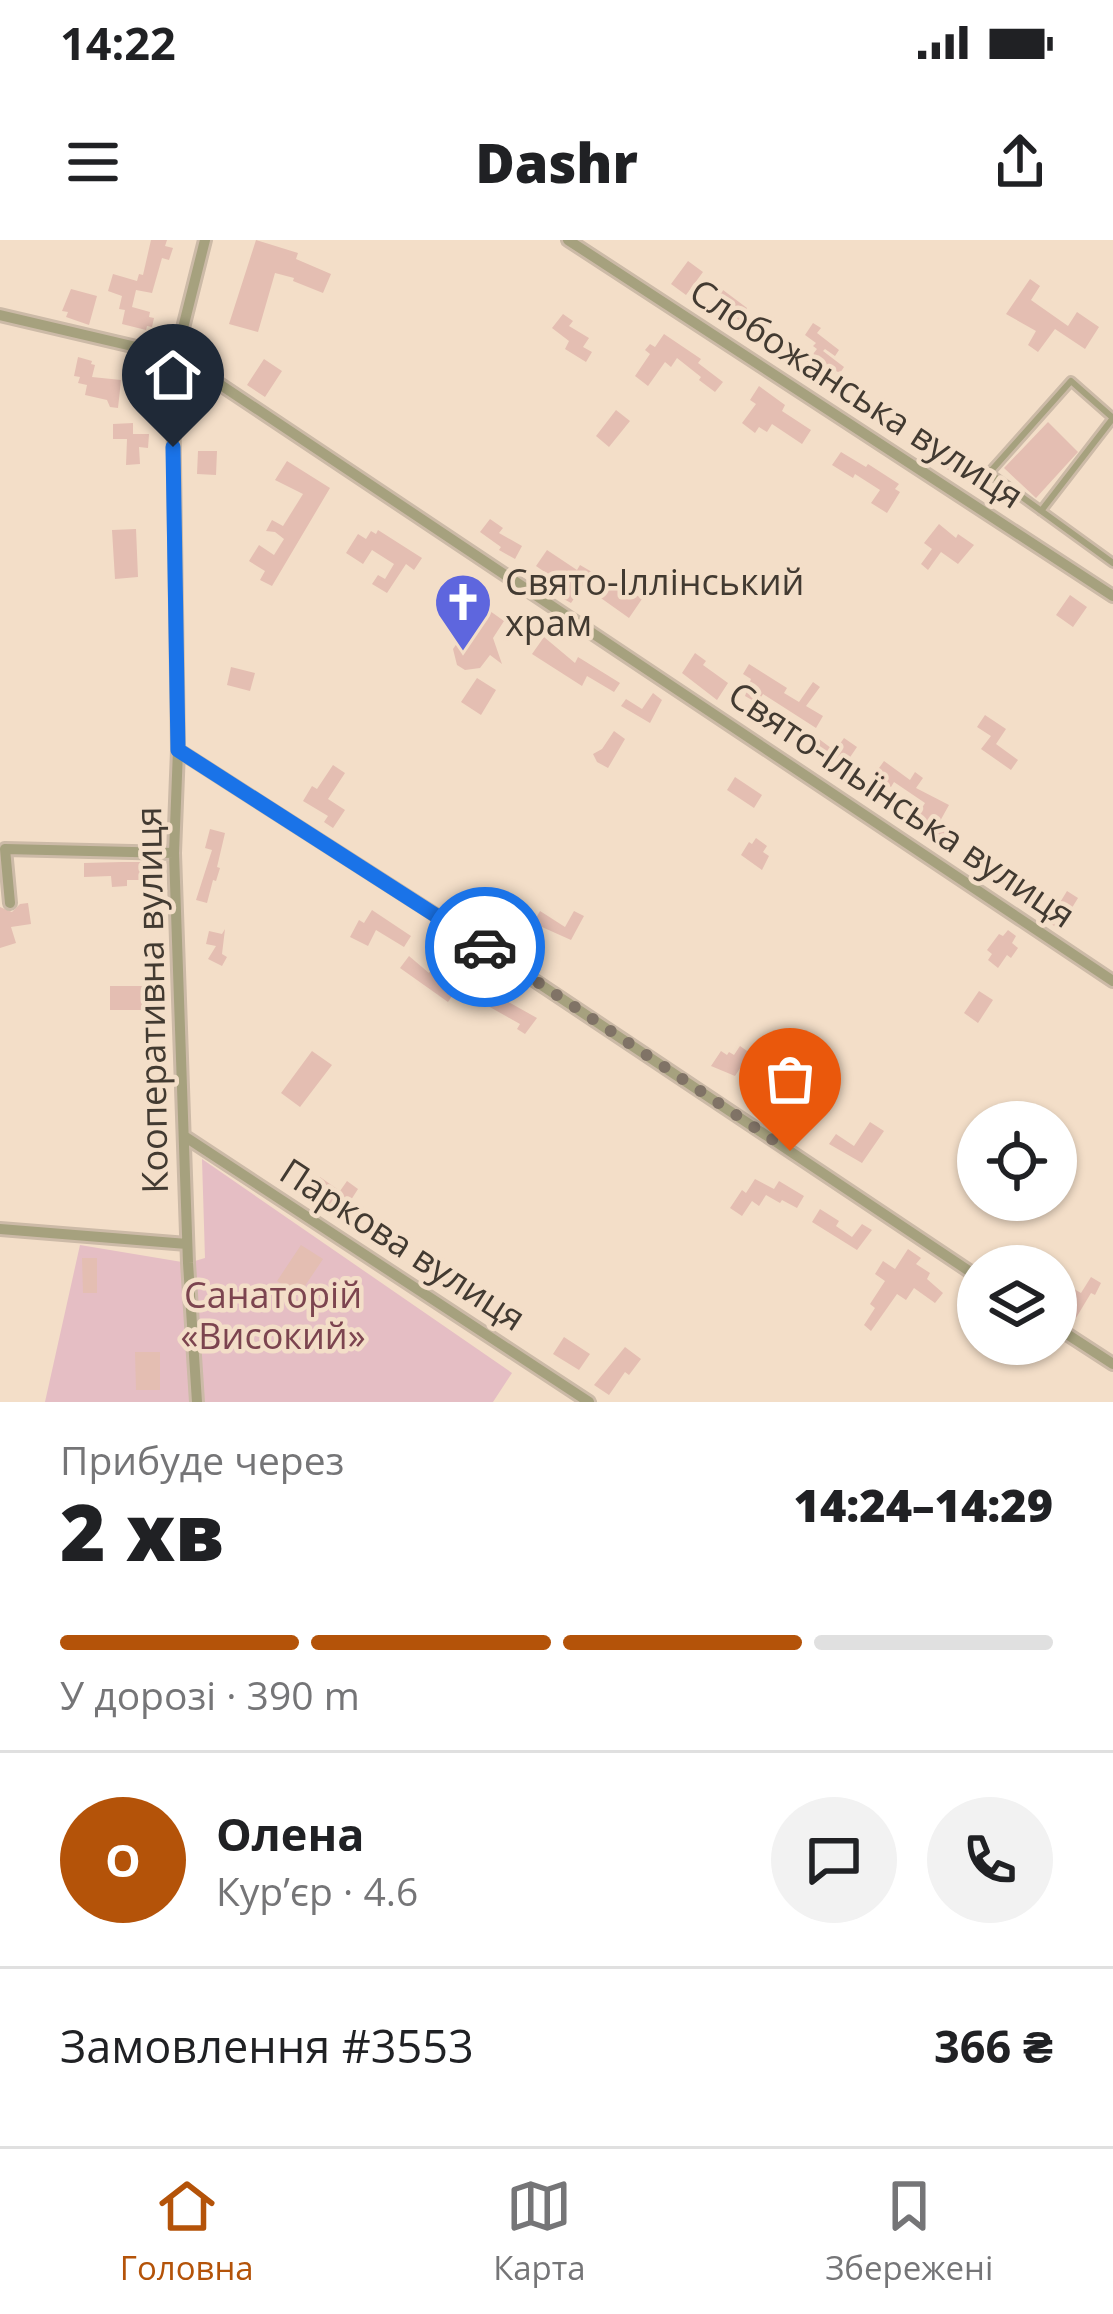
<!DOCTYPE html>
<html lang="uk">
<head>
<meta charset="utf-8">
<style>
	body { margin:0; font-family:"Open Sans",sans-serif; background:#f2f2f2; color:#202124; height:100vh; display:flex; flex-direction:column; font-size:45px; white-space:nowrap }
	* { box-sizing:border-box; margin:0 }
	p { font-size:39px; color:#757577 }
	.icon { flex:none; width:66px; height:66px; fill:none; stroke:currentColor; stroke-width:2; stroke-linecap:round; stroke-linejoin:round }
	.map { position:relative; height:1162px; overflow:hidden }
	.sheet { display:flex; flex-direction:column; background:#fff; flex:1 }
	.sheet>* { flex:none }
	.controls { position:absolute; left:957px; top:861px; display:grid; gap:24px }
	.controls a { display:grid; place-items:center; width:120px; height:120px; border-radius:50%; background:#fff; box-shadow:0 3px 9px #0004; font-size:60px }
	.pin { position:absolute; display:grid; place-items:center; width:102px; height:102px; color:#fff; margin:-123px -51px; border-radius:50% 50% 50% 0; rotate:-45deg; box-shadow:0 0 12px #0007 }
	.pin .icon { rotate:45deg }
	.courier { position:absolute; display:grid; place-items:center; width:120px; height:120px; margin:-60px; border:9px solid #1a73e8; border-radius:50%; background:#fff; color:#222; box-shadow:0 3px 15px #0007 }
	.overview em { font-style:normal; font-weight:800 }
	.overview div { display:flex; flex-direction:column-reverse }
	.overview { display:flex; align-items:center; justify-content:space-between; height:204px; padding:0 60px }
	h1 { font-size:78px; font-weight:800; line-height:90px }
	.bar { display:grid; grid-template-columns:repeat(4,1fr); gap:18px 12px; align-content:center; height:144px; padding:0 60px }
	.bar i { height:15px; border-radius:9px; background:#e0e0e0 }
	.bar .active { background:#b45309 }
	.bar p { grid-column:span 4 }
	.line { display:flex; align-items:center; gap:30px; padding:0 60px; border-top:3px solid #e0e0e0 }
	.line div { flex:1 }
	.round { display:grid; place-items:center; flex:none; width:126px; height:126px; border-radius:63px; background:#f2f2f2 }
	.status { display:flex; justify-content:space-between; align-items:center; height:84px; padding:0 60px; background:#fff; direction:ltr }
	.status svg { height:33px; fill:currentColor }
	header { display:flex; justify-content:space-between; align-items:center; height:156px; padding:0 60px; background:#fff; font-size:54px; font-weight:800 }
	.dock { display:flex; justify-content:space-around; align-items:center; height:168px; border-top:3px solid #e0e0e0; background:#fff; font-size:33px; color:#757577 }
	.dock a { display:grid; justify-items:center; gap:6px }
	.dock .active { color:#b45309 }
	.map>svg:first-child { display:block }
</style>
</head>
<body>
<div class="status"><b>14:22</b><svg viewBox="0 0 49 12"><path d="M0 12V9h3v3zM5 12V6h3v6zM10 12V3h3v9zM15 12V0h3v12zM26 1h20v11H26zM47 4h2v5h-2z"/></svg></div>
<header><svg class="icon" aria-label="menu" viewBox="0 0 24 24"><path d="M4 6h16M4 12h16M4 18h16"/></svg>Dashr<svg class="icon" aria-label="share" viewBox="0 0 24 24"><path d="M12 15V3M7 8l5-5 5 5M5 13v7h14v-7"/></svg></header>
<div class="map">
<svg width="1113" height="1162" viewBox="0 0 1113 1162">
	<rect width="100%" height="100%" fill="#f3dec8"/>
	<path fill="#e5bec4" d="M202,919L512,1133L493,1162H45L80,1005L188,1023L205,1018Z"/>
	<path fill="#e4beb2" d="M151,0H167L165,6L173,8L169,20L162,18L152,53L136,50L132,67L150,72L149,77L154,78L152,87L147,86L146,90L122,84L125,70L119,69L122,56L108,51L113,34L137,41L139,34L143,35Z
		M256,0L298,13L296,19L331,34L323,53L293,41L294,38L275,33L258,92L229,84Z
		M688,21L703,32L686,55L671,44Z
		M1030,39L1040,46L1031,60L1068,86L1077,72L1099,87L1085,109L1055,89L1038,112L1028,105L1036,91L1006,74Z
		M71,49L97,56L89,85L66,77L68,72L62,71Z
		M723,50L747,68L739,80L734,77L731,81L711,67Z
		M563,74L573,81L569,86L589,98L583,107L592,112L586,122L565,109L569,101L552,88Z
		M813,83L821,88L817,93L839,110L835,116L825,109L823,111L844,127L840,133L836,131L833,136L827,132L820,141L802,128L817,109L813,106L816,103L805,95Z
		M664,94L701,119L698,123L723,142L715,152L699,140L701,137L677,118L671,127L665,122L648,146L635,136L650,114L645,110L650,104L655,107Z
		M78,117L92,121L91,124L95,125L92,137L121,140L118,168L110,167L107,160L85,155L87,145L78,143L80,137L74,136Z
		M264,119L282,131L265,157L247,145Z
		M759,146L785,165L782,171L811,190L802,204L772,184L767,192L759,187L755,193L742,183L756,164L750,160Z
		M616,170L630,181L609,207L596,196Z
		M1048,182L1078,212L1036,258L1004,228Z
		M133,183V194H149L148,208L139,207L140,224L126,225L127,199H113V184Z
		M948,202L965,214L953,233L931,219L941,204L945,206Z
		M198,211H217L216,235L197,234Z
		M841,212L866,227L868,224L899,244L895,249L900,252L887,273L871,263L880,250L855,234L853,238L832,225Z
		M287,221L330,248L272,346L260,340L265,331L249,321L259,305L274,315L284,299L275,292L266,291L272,280L283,286L303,254L275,240Z
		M490,279L503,288L499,293L522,306L515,319L499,310L501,307L480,292Z
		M939,284L956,298L958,294L974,305L958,324L941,312L928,330L921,324L932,309L924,303Z
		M136,289L138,337L115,339L112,290Z
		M378,290L422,318L414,330L406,324L387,353L372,344L378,335L385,339L394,324L372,310L363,324L346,313L358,294L366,299L371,291L376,294Z
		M547,310L577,330L580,325L592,332L571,363L562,358L570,343L554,333L552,337L536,326Z
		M608,343L627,356L631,351L642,359L629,378L598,356Z
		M1070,355L1087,367L1073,387L1056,375Z
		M490,371L504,381L493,398L502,424L490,415L480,428L465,430L457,425L453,409L469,386L476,388Z
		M544,397L575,423L578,417L620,443L614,452L587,436L582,446L532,414Z
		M695,413L706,421L703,425L728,443L717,460L682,433Z
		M749,424L787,448L784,453L799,462L813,442L820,447L806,466L823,476L816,488L763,454L757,463L745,456L751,439L743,434Z
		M231,427L255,433L250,451L227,445Z
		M477,438L496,450L481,475L461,462Z
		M653,453L662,460L650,483L621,466L626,459L642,469Z
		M985,475L1006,489L996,504L1018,520L1011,530L981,509L991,496L977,487Z
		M614,491L625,499L608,528L597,522L593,514L602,509Z
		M844,498L857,507L842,529L813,508L819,499L835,511Z
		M884,521L910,540L915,532L923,538L916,548L949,565L939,583L962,599L954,610L914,581L925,563L894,542L891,547L874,535Z
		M333,525L345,533L328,559L345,570L333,588L324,582L328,576L303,561L312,546L317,549Z
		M735,537L762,555L754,568L727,550Z
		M210,589L225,593L217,627L220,628L216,641L213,640L207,663L196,660L212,610L205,608Z
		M756,598L767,606L763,612L769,616L762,630L741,615L749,602L752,604Z
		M122,622H152V640H127V646L112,647L111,636L84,637V623Z
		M1067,651L1078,658L1059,689L1048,682Z
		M28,663L31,684L11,687L16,703L0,708V667L12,672L20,664Z
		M372,670L411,696L404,707L376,690L368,706L350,697L359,680L364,683Z
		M540,671L565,687L574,671L584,676L571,700L533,683Z
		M225,689L222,714L227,717L222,726L208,719L216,706L206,704L209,691L222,694Z
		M1008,690L1016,696L1012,703L1018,708L1011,718L1007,715L998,728L988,720L992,714L987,710L999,694L1003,696Z
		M409,716L429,733L431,730L457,748L448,762L400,728Z
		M110,746H145L146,770H110Z
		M979,751L993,760L978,783L964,773Z
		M496,755L537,778L525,794L517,789L520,784L488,766Z
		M740,806L750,813L735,836L711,826L721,811L727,815L729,812L734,815Z
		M312,811L332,825L300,867L281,853Z
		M791,853L806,863L797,877L787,871L778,885L764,876L778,854L787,860Z
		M870,882L884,891L862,923L829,904L836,894L854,906Z
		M302,932L316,942L320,937L340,951L347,941L358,949L342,974L295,942Z
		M755,939L774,949L779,941L804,956L797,968L782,960L780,963L766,955L759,966L752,961L742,976L730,968L742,950L746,953Z
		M820,969L839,981L836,986L852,997L862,984L872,990L857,1010L812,982Z
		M301,1005L323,1019L299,1055L277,1041Z
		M908,1009L921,1018L916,1024L930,1033L927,1039L943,1053L935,1063L914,1048L906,1060L897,1054L871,1091L864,1085L875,1068L870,1064L885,1041L875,1034L883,1021L895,1029Z
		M82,1018H97V1053H83Z
		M1091,1037L1101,1043L1095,1055L1091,1053L1076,1078L1056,1065V1046L1065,1052L1069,1046L1081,1053Z
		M564,1097L590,1114L579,1130L553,1114Z
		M625,1107L641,1119L629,1135L625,1132L609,1155L594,1145Z
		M135,1112H160V1150H136Z"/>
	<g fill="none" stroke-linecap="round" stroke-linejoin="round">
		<g stroke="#ccbaa7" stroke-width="12">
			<path id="service" d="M1041,271L1113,178L1071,141L989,233L1113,323"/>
		</g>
		<g stroke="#ccbaa7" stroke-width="16">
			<path id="minor" d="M568,0L1113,356
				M0,75L179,117L1113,741
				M178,510L456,688L978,1037
				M10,663L5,609L174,613
				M184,896L589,1162
				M0,989L187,1004
				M1056,1087L1113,1124
				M197,1162L188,1023L174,613L178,510L173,151L181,96L205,0"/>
		</g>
		<use href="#service" stroke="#a6a17e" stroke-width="6"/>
		<use href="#minor" stroke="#a6a17e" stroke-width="10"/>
	</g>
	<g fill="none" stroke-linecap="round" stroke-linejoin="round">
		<path stroke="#807366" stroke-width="12" stroke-dasharray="0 21.6" d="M485,707L790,911"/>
		<path stroke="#1a73e8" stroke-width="15" d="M173,207L178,510L485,707"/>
	</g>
	<defs>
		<g id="church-pin" transform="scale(3)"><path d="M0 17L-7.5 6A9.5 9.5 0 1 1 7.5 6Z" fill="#5e66de" stroke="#f3dec8"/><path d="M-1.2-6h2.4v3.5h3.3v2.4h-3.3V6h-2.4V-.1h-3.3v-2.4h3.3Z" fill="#fff"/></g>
	</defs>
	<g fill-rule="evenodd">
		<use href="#church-pin" x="463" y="362"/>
	</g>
	<g text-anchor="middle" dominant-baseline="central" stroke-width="9" stroke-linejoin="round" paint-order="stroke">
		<g font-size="36" fill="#423a31" stroke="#f3dec8">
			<text transform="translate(857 153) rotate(33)">Слобожанська вулиця</text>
			<text transform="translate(902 564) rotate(34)">Свято-Ільїнська вулиця</text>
			<text transform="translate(151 760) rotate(-91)">Кооперативна вулиця</text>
			<text transform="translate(403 1004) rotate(33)">Паркова вулиця</text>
		</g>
		<g font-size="36" fill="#423a31" stroke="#f3dec8" text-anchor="start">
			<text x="505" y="341">Свято-Іллінський<tspan x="505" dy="41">храм</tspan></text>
		</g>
		<g font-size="36" fill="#7c444f" stroke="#f3dec8">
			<text x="273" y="1054">Санаторій<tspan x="273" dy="41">«Високий»</tspan></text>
		</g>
	</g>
</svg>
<div class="controls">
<a><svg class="icon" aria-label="locate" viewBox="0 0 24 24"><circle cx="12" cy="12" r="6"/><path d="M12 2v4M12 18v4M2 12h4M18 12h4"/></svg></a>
<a><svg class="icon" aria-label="layers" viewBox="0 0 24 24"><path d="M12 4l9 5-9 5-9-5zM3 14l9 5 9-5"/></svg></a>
</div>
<div class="pin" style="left:790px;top:911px;background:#ea580c"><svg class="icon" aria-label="bag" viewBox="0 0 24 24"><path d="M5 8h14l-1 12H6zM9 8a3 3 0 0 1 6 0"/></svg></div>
<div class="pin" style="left:173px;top:207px;background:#1f2937"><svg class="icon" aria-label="home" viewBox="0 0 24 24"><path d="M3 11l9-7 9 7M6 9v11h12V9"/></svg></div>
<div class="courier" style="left:485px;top:707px"><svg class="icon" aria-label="car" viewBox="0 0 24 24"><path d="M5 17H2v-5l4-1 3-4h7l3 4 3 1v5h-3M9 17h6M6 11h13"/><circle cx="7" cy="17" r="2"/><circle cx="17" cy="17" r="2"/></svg></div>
</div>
<section class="sheet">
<div class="overview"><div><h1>2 хв</h1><p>Прибуде через</p></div><em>14:24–14:29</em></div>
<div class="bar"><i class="active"></i><i class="active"></i><i class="active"></i><i></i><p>У дорозі · 390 m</p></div>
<div class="line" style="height:216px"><b class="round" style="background:#b45309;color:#fff">О</b><div><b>Олена</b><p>Кур’єр · 4.6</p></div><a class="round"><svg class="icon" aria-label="chat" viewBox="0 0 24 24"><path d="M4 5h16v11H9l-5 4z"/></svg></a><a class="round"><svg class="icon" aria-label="phone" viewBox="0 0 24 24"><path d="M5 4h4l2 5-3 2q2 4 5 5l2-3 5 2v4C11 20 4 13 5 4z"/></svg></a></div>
<div class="line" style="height:156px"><div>Замовлення #3553</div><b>366 ₴</b></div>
</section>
<nav class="dock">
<a class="active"><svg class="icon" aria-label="home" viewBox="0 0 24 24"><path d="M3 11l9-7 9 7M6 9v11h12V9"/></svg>Головна</a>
<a><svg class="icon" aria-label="map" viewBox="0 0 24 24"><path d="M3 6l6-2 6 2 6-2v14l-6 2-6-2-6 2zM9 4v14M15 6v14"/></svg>Карта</a>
<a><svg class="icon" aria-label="saved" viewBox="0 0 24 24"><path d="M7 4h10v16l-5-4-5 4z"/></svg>Збережені</a>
</nav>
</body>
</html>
